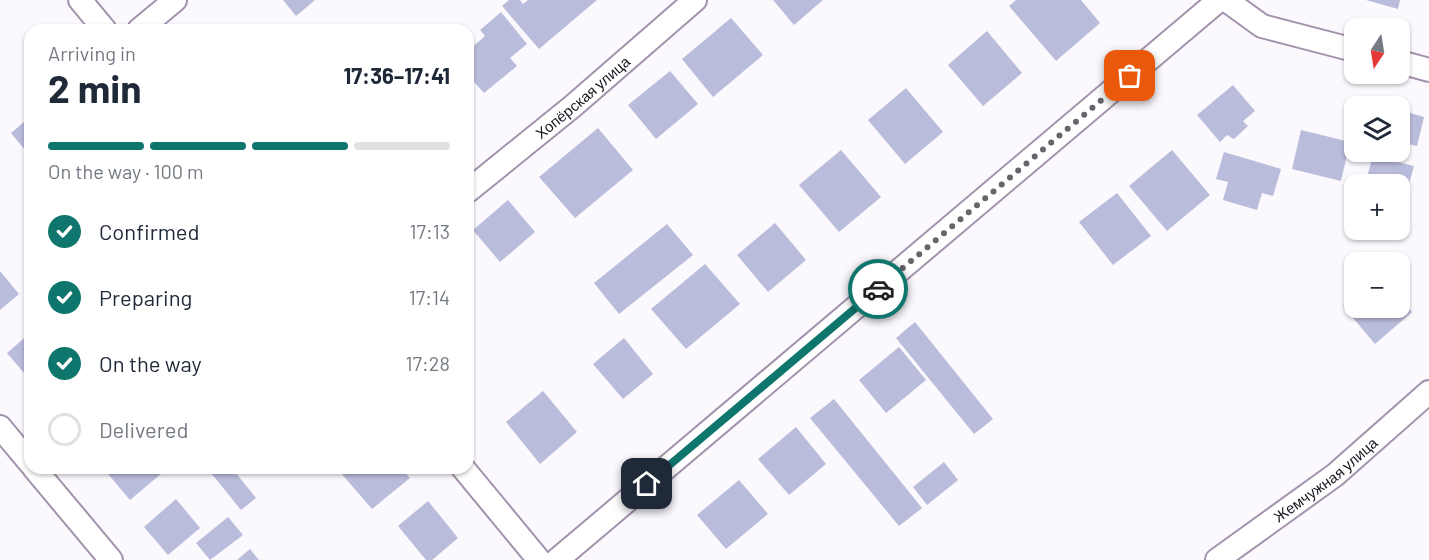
<!DOCTYPE html>
<html lang="en">
<head>
<meta charset="utf-8">
<style>
	body { margin:0; font-family:Barlow,sans-serif; background:#f2f2f3; color:#1f2937; height:100vh; display:flex; flex-direction:column; font-size:22px; white-space:nowrap }
	* { box-sizing:border-box; margin:0 }
	p { font-size:20px; color:#747a83 }
	.icon { flex:none; width:33px; height:33px; fill:none; stroke:currentColor; stroke-width:2; stroke-linecap:round; stroke-linejoin:round }
	.map { position:relative; flex:1; overflow:hidden }
	.panel { position:absolute; left:24px; top:24px; width:450px; height:450px; display:flex; flex-direction:column; background:#fff; border-radius:18px; box-shadow:0 2px 4px #0004 }
	.panel>* { flex:none }
	.needle { width:39px; rotate:192deg }
	.buttons { position:absolute; left:1344px; top:18px; display:grid; gap:12px }
	.buttons a { display:grid; place-items:center; width:66px; height:66px; border-radius:12px; background:#fff; box-shadow:0 2px 4px #0004; font-size:30px }
	.pin { position:absolute; display:grid; place-items:center; width:51px; height:51px; color:#fff; margin:-26px; border-radius:12px; box-shadow:0 3px 9px #0006 }
	.courier { position:absolute; display:grid; place-items:center; width:60px; height:60px; margin:-30px; border:4px solid #0f766e; border-radius:50%; background:#fff; color:#222; box-shadow:0 2px 8px #0007 }
	.summary em { font-style:normal; font-weight:700 }
	.summary div { display:flex; flex-direction:column-reverse }
	.summary { display:flex; align-items:center; justify-content:space-between; height:102px; padding:0 24px }
	h1 { font-size:39px; font-weight:700; line-height:45px }
	.bar { display:grid; grid-template-columns:repeat(4,1fr); gap:9px 6px; align-content:center; height:72px; padding:0 24px }
	.bar i { height:8px; border-radius:4px; background:#e0e1e3 }
	.bar .active { background:#0f766e }
	.bar p { grid-column:span 4 }
	ol { padding:0 24px; list-style:none }
	li { display:flex; align-items:center; gap:18px; height:66px }
	li p { margin-inline-start:auto }
	li .icon { padding:6px; border-radius:50%; background:#0f766e; color:#fff; stroke-width:4 }
	li:last-child { color:#747a83 }
	li i { width:33px; height:33px; border:3px solid #e0e1e3; border-radius:50% }
	.map>svg:first-child { display:block }
</style>
</head>
<body>
<div class="map">
<svg width="1429" height="560" viewBox="0 0 1429 560">
	<rect width="100%" height="100%" fill="#fbf8fe"/>
	<path fill="#babcdb" d="M283,0H315L296,16Z
		M509,0H520L523,4L528,0H597L539,49L502,6Z
		M773,0H823L794,25Z
		M1016,0H1081L1100,23L1056,61L1009,6Z
		M1366,0H1400L1398,9Z
		M501,12L527,44L510,58L517,66L484,93L468,75V51L485,36L480,30Z
		M731,18L763,55L713,97L682,59Z
		M987,31L1022,73L983,106L948,65Z
		M670,71L698,104L656,139L628,105Z
		M1233,85L1255,111L1243,121L1248,126L1234,139L1227,135L1220,142L1197,115Z
		M906,88L943,132L905,164L868,120Z
		M1400,110L1424,117L1417,146L1400,142Z
		M30,117V156L11,133Z
		M598,128L633,170L575,218L539,177Z
		M1301,130L1350,142L1341,181L1292,169Z
		M841,150L881,197L839,232L799,185Z
		M1172,150L1210,195L1167,231L1129,186Z
		M1224,152L1281,169L1273,196L1262,193L1257,210L1223,200L1228,182L1216,179Z
		M1373,156L1414,166L1403,206L1400,205V184H1365Z
		M1117,193L1151,236L1113,265L1079,222Z
		M508,200L535,232L500,262L473,230Z
		M775,223L806,260L768,292L737,255Z
		M667,224L693,255L619,314L594,283Z
		M705,264L740,304L686,349L651,309Z
		M0,271L19,294L0,310Z
		M1354,296V308H1400V298L1412,312L1375,344L1343,306Z
		M915,322L993,419L974,434L896,338Z
		M30,333V380L7,353Z
		M624,338L653,374L623,399L593,364Z
		M899,347L926,380L886,413L859,380Z
		M543,391L577,432L540,464L506,422Z
		M834,399L922,508L899,526L810,418Z
		M796,427L826,464L789,495L758,459Z
		M944,462L958,480L927,505L913,487Z
		M103,468H168L130,500Z
		M217,468H232L256,498L241,510L211,473Z
		M345,468H401L410,478L372,509L340,472Z
		M739,480L768,514L726,549L697,515Z
		M176,499L200,528L168,555L144,527Z
		M428,501L458,538L432,560H426L398,526Z
		M228,517L243,535L210,560L196,543Z
		M250,549L259,560H237Z"/>
	<g fill="none" stroke-linecap="round" stroke-linejoin="round">
		<g stroke="#a392ac" stroke-width="26">
			<g id="minor">
				<path d="M80,0L105,30"/>
				<path d="M1226,0L1262,26L1354,50"/>
				<path d="M139,30L175,0"/>
				<path d="M1400,62L1429,70"/>
				<path id="s1" d="M468,191L573,106L695,0"/>
				<path d="M0,427L30,463"/>
				<path d="M34,468L111,560"/>
				<path d="M463,468L539,560"/>
				<path d="M557,560L1219,0"/>
				<path id="s2" d="M1217,560L1335,475L1429,392"/>
			</g>
		</g>
		<use href="#minor" stroke="#fff" stroke-width="22"/>
	</g>
	<g fill="none" stroke-linecap="round" stroke-linejoin="round">
		<path stroke="#69646c" stroke-width="6" stroke-dasharray="0 10.8" d="M878,289L1130,76"/>
		<path stroke="#0f766e" stroke-width="8" d="M647,484L878,289"/>
	</g>
	<g text-anchor="middle" dominant-baseline="central" stroke-width="4.5" stroke-linejoin="round" paint-order="stroke">
		<g font-size="15" fill="#1b141e" stroke="#fbf8fe">
			<text stroke="none"><textPath href="#s1" startOffset="148">Хопёрская улица</textPath></text>
			<text stroke="none"><textPath href="#s2" startOffset="135">Жемчужная улица</textPath></text>
		</g>
	</g>
</svg>
<div class="buttons">
<a><svg class="needle" viewBox="-14 -14 28 28"><path d="M0-13l5 13h-10z" fill="#e53935"/><path d="M0 13l5-13h-10z" fill="#747a83"/></svg></a>
<a><svg class="icon" aria-label="layers" viewBox="0 0 24 24"><path d="M12 4l9 5-9 5-9-5zM3 14l9 5 9-5"/></svg></a>
<a>+</a>
<a>−</a>
</div>
<div class="pin" style="left:1130px;top:76px;background:#ea580c"><svg class="icon" aria-label="bag" viewBox="0 0 24 24"><path d="M5 8h14l-1 12H6zM9 8a3 3 0 0 1 6 0"/></svg></div>
<div class="pin" style="left:647px;top:484px;background:#1f2937"><svg class="icon" aria-label="home" viewBox="0 0 24 24"><path d="M3 11l9-7 9 7M6 9v11h12V9"/></svg></div>
<div class="courier" style="left:878px;top:289px"><svg class="icon" aria-label="car" viewBox="0 0 24 24"><path d="M5 17H2v-5l4-1 3-4h7l3 4 3 1v5h-3M9 17h6M6 11h13"/><circle cx="7" cy="17" r="2"/><circle cx="17" cy="17" r="2"/></svg></div>
<section class="panel">
<div class="summary"><div><h1>2 min</h1><p>Arriving in</p></div><em>17:36–17:41</em></div>
<div class="bar"><i class="active"></i><i class="active"></i><i class="active"></i><i></i><p>On the way · 100 m</p></div>
<ol>
<li><svg class="icon" aria-label="check" viewBox="0 0 24 24"><path d="M5 12l5 5 9-10"/></svg>Confirmed<p>17:13</p></li>
<li><svg class="icon" aria-label="check" viewBox="0 0 24 24"><path d="M5 12l5 5 9-10"/></svg>Preparing<p>17:14</p></li>
<li><svg class="icon" aria-label="check" viewBox="0 0 24 24"><path d="M5 12l5 5 9-10"/></svg>On the way<p>17:28</p></li>
<li><i></i>Delivered</li>
</ol>
</section>
</div>
</body>
</html>
